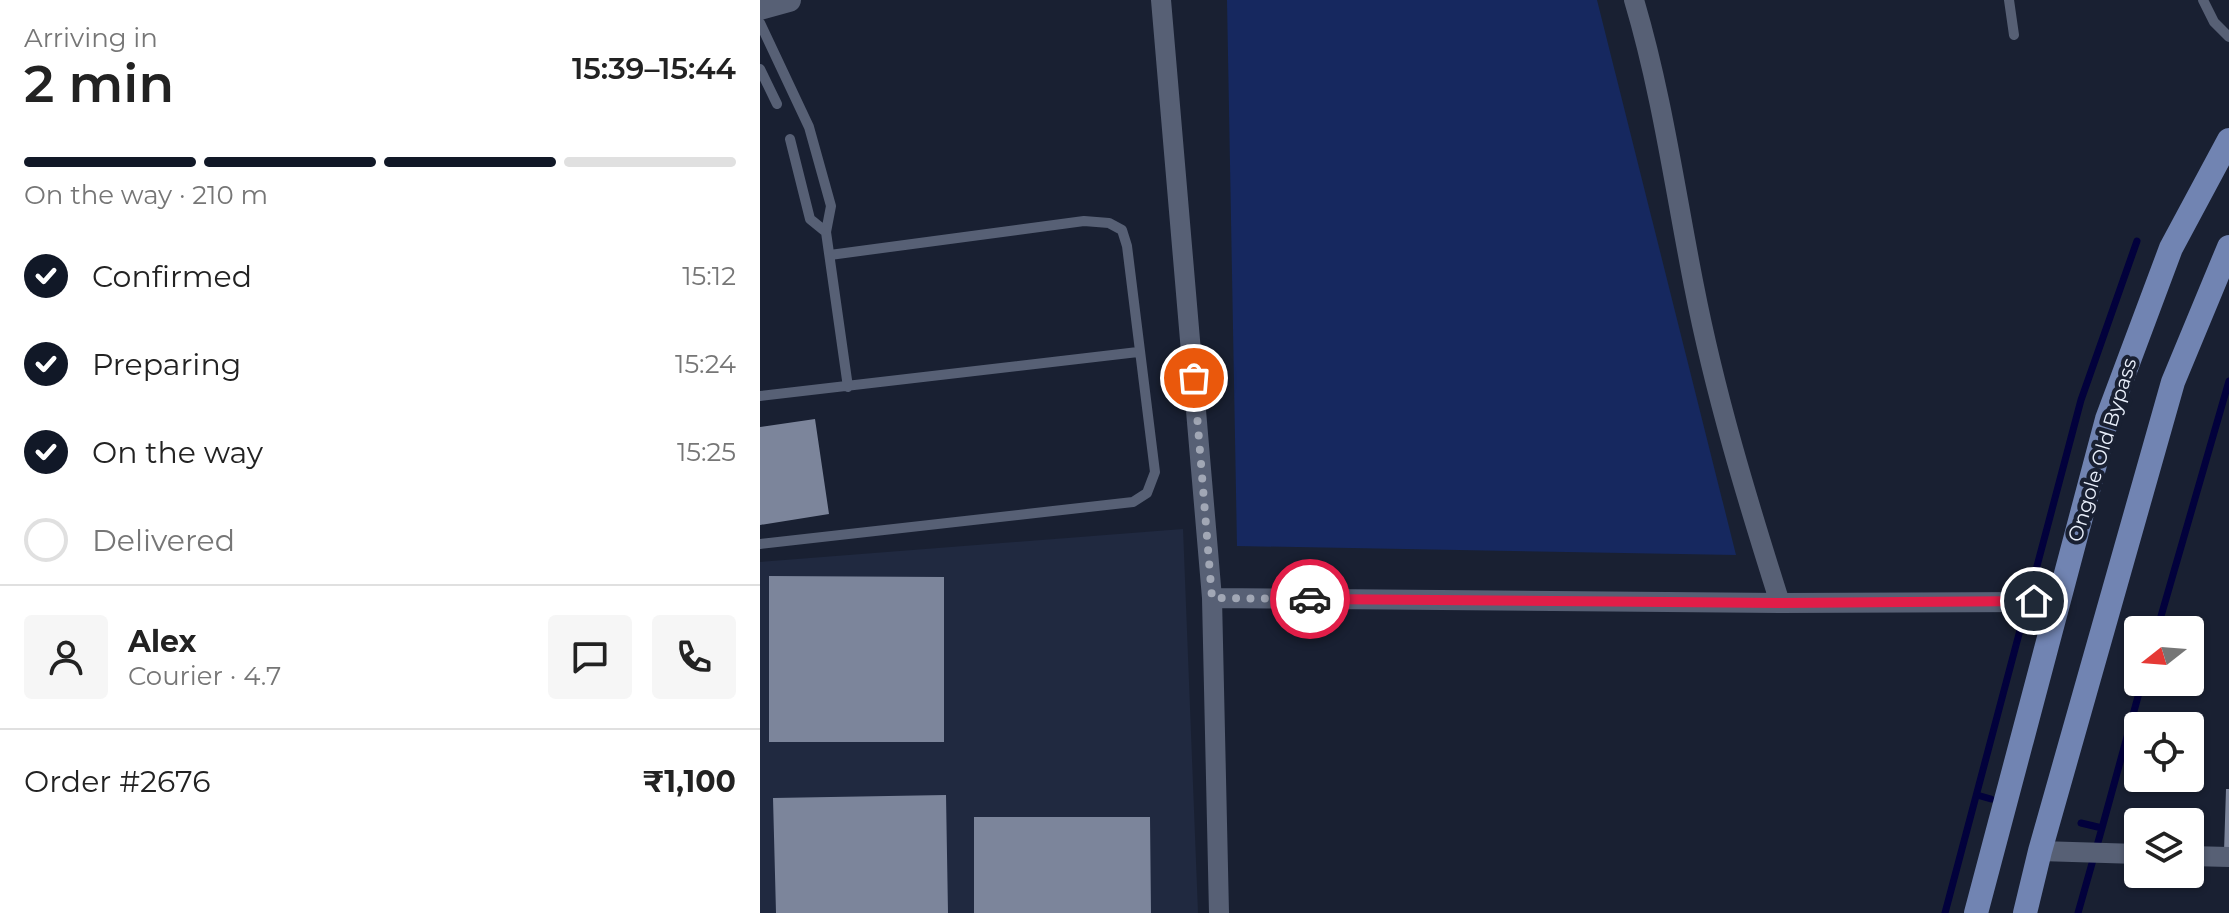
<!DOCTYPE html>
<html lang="en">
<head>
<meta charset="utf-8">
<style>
	body { margin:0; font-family:Montserrat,sans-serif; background:#f6f6f6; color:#222; height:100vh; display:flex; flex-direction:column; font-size:30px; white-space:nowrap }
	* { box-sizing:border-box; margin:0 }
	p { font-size:26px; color:#767676 }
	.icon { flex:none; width:44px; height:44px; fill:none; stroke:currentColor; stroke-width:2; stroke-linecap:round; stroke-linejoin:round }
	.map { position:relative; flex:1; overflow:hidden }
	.panel { display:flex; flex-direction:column; background:#fff; width:760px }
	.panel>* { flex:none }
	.needle { width:52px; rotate:253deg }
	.fabs { position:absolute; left:1364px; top:616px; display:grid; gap:16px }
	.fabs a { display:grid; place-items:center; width:80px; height:80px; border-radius:8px; background:#fff; box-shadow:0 2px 6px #0004; font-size:40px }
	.pin { position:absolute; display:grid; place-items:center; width:68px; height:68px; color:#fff; margin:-34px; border:4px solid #fff; border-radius:50%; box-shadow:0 2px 8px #0007 }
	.courier { position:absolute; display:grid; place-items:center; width:80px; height:80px; margin:-40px; border:6px solid #e11d48; border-radius:50%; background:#fff; color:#222; box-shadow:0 2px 10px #0007 }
	.headline em { font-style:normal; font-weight:600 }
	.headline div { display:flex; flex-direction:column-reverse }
	.headline { display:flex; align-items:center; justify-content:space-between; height:136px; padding:0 24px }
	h1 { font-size:52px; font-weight:600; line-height:60px }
	.bar { display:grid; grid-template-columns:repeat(4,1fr); gap:12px 8px; align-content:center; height:96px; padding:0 24px }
	.bar i { height:10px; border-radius:6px; background:#e0e0e0 }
	.bar .current { background:#111827 }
	.bar p { grid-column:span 4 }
	.line { display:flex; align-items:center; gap:20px; padding:0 24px; border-top:2px solid #e0e0e0 }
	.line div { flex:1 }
	.round { display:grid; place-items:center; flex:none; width:84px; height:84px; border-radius:8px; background:#f6f6f6 }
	ol { padding:0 24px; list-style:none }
	li { display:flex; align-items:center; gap:24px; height:88px }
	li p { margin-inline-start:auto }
	li .icon { padding:8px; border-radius:50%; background:#111827; color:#fff; stroke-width:4 }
	li:last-child { color:#767676 }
	li i { width:44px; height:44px; border:4px solid #e0e0e0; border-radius:50% }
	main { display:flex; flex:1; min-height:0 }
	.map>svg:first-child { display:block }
</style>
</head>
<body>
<main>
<section class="panel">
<div class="headline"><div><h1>2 min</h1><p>Arriving in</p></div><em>15:39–15:44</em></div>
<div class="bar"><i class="current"></i><i class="current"></i><i class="current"></i><i></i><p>On the way · 210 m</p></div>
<ol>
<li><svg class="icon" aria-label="check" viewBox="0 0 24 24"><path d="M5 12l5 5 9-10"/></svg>Confirmed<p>15:12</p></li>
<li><svg class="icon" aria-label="check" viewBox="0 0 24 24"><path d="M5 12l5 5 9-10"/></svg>Preparing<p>15:24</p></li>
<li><svg class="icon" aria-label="check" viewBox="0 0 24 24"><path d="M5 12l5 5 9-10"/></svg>On the way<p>15:25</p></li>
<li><i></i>Delivered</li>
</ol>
<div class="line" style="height:144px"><a class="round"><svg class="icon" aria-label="person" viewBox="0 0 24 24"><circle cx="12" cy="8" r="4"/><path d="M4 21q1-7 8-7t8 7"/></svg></a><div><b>Alex</b><p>Courier · 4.7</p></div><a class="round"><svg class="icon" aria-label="chat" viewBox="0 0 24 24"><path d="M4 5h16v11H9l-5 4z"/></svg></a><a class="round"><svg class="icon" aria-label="phone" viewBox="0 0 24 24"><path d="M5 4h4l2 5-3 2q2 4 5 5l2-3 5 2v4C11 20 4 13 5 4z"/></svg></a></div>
<div class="line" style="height:104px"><div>Order #2676</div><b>₹1,100</b></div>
</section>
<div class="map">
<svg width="1469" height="913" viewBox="0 0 1469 913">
	<rect width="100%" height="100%" fill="#192032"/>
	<path fill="#202940" d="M423,529L438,913H0V562Z"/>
	<path fill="#16285f" d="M467,0H837L976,555L477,546Z"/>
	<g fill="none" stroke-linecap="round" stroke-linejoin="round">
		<path stroke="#02013c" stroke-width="7" d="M1397,630L1469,381
			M1217,795L1231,799
			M1321,823L1342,828L1382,682
			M1185,913L1321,400L1377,241
			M1318,913L1342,828"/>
	</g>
	<path fill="#7c859b" d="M55,419L69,514L0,525V427Z
		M9,576L184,577V742H9Z
		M1466,789H1469V852H1464Z
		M186,795L188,913H16L13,798Z
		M214,817H390L391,913H214Z"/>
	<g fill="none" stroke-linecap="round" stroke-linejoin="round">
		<path stroke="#576075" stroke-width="10" d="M1249,0L1254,35
			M1443,0L1454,22L1469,37
			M0,23L49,127L71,206L66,232L88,387
			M0,69L17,104
			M30,139L50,219L66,232
			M0,396L378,352
			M0,544L373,502L387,493L395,472L367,246L362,230L349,223L324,221L70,255"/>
		<path stroke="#576075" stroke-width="20" d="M401,0L452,598L459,913
			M874,0C902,94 915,190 934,286C955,394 987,499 1020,603
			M452,598L1020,603L1297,602
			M1280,851L1378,854
			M1430,856L1469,857"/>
		<path stroke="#576075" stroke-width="24" d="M0,8L29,0"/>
		<path stroke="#7184b2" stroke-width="24" d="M1216,913L1347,419L1411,248L1469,140
			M1265,913L1280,851L1413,382L1469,247"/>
	</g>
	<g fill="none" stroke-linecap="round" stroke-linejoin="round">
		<path stroke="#a1a7b5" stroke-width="8" stroke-dasharray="0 14.4" d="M434,378L452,598L550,599"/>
		<path stroke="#e11d48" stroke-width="10" d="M550,599L1020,603L1274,601"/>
	</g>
	<g text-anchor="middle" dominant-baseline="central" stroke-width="8" stroke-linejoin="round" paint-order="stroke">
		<g font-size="20" fill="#eaf0fc" stroke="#192032">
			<text transform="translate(1342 450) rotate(-73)">Ongole Old Bypass</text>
		</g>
	</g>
</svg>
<div class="fabs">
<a><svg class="needle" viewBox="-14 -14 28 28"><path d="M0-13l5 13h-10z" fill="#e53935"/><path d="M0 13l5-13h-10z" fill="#767676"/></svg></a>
<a><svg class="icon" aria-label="locate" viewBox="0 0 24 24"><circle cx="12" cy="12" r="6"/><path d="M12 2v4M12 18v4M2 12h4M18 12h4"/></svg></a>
<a><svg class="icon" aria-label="layers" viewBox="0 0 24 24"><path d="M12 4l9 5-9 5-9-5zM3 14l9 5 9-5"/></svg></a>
</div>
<div class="pin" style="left:434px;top:378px;background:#ea580c"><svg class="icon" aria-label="bag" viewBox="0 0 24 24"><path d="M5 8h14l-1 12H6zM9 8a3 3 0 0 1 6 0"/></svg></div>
<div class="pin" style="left:1274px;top:601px;background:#1f2937"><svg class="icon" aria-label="home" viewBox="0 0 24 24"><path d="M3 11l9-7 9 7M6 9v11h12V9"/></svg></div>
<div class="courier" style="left:550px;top:599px"><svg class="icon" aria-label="car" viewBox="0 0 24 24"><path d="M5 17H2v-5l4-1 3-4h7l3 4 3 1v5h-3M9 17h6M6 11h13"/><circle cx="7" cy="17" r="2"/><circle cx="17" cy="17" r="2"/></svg></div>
</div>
</main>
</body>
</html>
